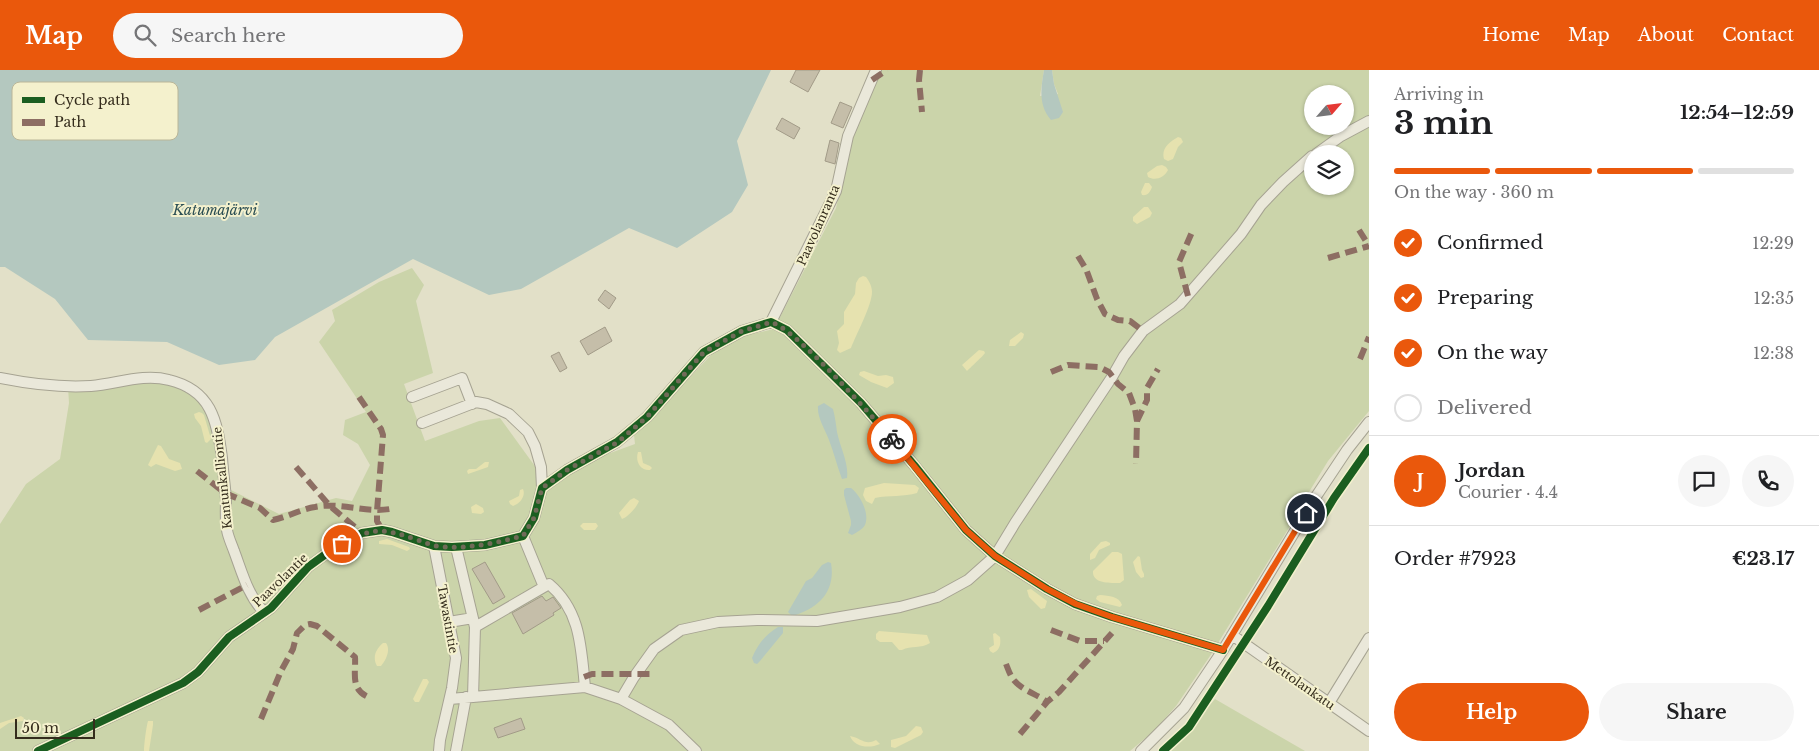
<!DOCTYPE html>
<html lang="en">
<head>
<meta charset="utf-8">
<style>
	body { margin:0; font-family:"Libre Baskerville",serif; background:#f6f6f6; color:#202124; height:100vh; display:flex; flex-direction:column; font-size:19px; white-space:nowrap }
	* { box-sizing:border-box; margin:0 }
	p { font-size:16px; color:#757577 }
	.icon { flex:none; width:28px; height:28px; fill:none; stroke:currentColor; stroke-width:2; stroke-linecap:round; stroke-linejoin:round }
	.map { position:relative; flex:1; overflow:hidden }
	.drawer { display:flex; flex-direction:column; background:#fff; width:450px }
	.drawer>* { flex:none }
	.needle { width:32px; rotate:62deg }
	.controls { position:absolute; left:1304px; top:15px; display:grid; gap:10px }
	.controls a { display:grid; place-items:center; width:50px; height:50px; border-radius:50%; background:#fff; box-shadow:0 1px 4px #0004; font-size:25px }
	.scale { position:absolute; left:15px; bottom:12px; width:80px; box-sizing:border-box; padding-left:5px; border:2px solid #342c1c; border-top:0; font-size:14px; line-height:18px; white-space:nowrap; color:#342c1c; -webkit-text-stroke:4px #f4f1cd; paint-order:stroke }
	.pin { position:absolute; display:grid; place-items:center; width:42px; height:42px; color:#fff; margin:-21px; border:2px solid #fff; border-radius:50%; box-shadow:0 1px 5px #0007 }
	.courier { position:absolute; display:grid; place-items:center; width:50px; height:50px; margin:-25px; border:4px solid #ea580c; border-radius:50%; background:#fff; color:#222; box-shadow:0 1px 6px #0007 }
	.summary em { font-style:normal; font-weight:800 }
	.summary div { display:flex; flex-direction:column-reverse }
	.summary { display:flex; align-items:center; justify-content:space-between; height:85px; padding:0 25px }
	h1 { font-size:32px; font-weight:800; line-height:38px }
	.bar { display:grid; grid-template-columns:repeat(4,1fr); gap:8px 5px; align-content:center; height:60px; padding:0 25px }
	.bar i { height:6px; border-radius:4px; background:#e0e0e0 }
	.bar .on { background:#ea580c }
	.bar p { grid-column:span 4 }
	.line { display:flex; align-items:center; gap:12px; padding:0 25px; border-top:1px solid #e0e0e0 }
	.line div { flex:1 }
	.round { display:grid; place-items:center; flex:none; width:52px; height:52px; border-radius:26px; background:#f6f6f6 }
	ol { padding:0 25px; list-style:none }
	li { display:flex; align-items:center; gap:15px; height:55px }
	li p { margin-inline-start:auto }
	li .icon { padding:5px; border-radius:50%; background:#ea580c; color:#fff; stroke-width:4 }
	li:last-child { color:#757577 }
	li i { width:28px; height:28px; border:2px solid #e0e0e0; border-radius:50% }
	.primary-button { display:flex; gap:10px; margin-top:auto; padding:10px 25px }
	.primary-button a { flex:1; height:58px; border-radius:30px; background:#ea580c; color:#fff; font-size:20px; font-weight:800; line-height:58px; text-align:center }
	.primary-button a+a { background:#f6f6f6; color:#202124 }
	header { display:flex; align-items:center; gap:30px; box-sizing:border-box; height:70px; padding:0 25px; background:#ea580c; color:#fff }
	header strong { font-size:24px }
	nav { display:flex; gap:28px; margin-inline-start:auto; font-size:18px }
	.search { width:350px; height:45px; background:#f6f6f6; display:flex; align-items:center; gap:12px; box-sizing:border-box; padding:0 18px; border-radius:28px; color:#757577; font-size:19px }
	main { display:flex; flex:1; min-height:0 }
	.map>svg:first-child { display:block }
</style>
</head>
<body>
<header>
<strong>Map</strong>
<div class="search"><svg class="icon" aria-label="search" viewBox="0 0 24 24"><circle cx="10" cy="10" r="6"/><path d="M15 15l6 6"/></svg>Search here</div>
<nav><a>Home</a><a>Map</a><a>About</a><a>Contact</a></nav>
</header>
<main>
<div class="map">
<svg width="1369" height="681" viewBox="0 0 1369 681">
	<rect width="100%" height="100%" fill="#e2e0c8"/>
	<path fill="#cbd4aa" fill-rule="evenodd" d="M880,0H1044L1040,26L1058,24L1054,14L1052,0H1369V341L1328,391L1301,435H1303L1210,586L1176,636L1154,661L1130,681H0V454L26,414L60,389L69,333L68,317L161,310L195,324L213,347L225,417L279,444L336,428L352,431L370,395L358,374L343,365L345,350L366,342L319,272L335,251L332,240L379,212L412,198L424,215L416,231L433,303L404,314L425,371L479,351L500,348L550,417L572,397L635,374L634,365L714,282L747,265L774,259L836,138L855,56ZM1312,24H1345V56H1312ZM1312,84H1345V116H1312Z
		M1215,629L1305,681H1168L1176,674Z"/>
	<path fill="#e6e2af" d="M1178,67L1181,68L1183,72L1178,77L1173,89L1168,91L1164,89C1161,79 1169,72 1178,67Z
		M1162,95L1166,97L1168,100C1164,108 1155,111 1148,107L1147,103L1157,96Z
		M1145,113H1149L1152,117C1150,122 1148,126 1142,125L1141,122Z
		M1144,137H1148L1152,143L1150,147L1137,154L1133,151V147Z
		M863,206L866,207C869,211 872,216 872,222C872,235 856,265 851,278L840,283L837,280L839,273L837,261L844,254V242L855,224L856,213L859,208Z
		M1021,262L1024,264L1023,268L1015,276H1009L1010,270Z
		M979,280L984,281L985,283C984,285 969,299 967,301L962,295Z
		M864,301L878,306L886,305L893,307L894,313L887,318L871,312L859,305L860,302Z
		M199,342L202,343L204,345L211,369L207,373L205,372L201,356L195,348L194,344Z
		M158,375L161,376L169,389L180,393L182,399L175,401L156,394L151,397L148,395Z
		M638,382H641L643,393L650,396L652,398L650,400C640,401 635,391 638,382Z
		M485,392H489L488,397L468,404L467,401L469,399H476Z
		M884,413L915,415L919,418L917,423C904,427 889,425 875,428L872,434L866,431L863,425L865,418Z
		M523,419C526,426 520,434 513,436L510,434L509,431L519,426L520,420Z
		M634,428L639,431C637,437 628,447 622,449L619,443L630,430Z
		M476,434L483,438L484,442L481,444L472,443L471,437Z
		M583,453H596L598,456L595,460H584L580,456Z
		M387,469L409,477L410,479L407,481L392,475L379,474V471Z
		M1106,471L1110,473V475L1099,480L1095,488L1090,490V484L1101,472Z
		M1112,482H1118L1122,484L1124,510L1120,513C1110,513 1092,514 1093,501Z
		M1138,486L1140,487L1142,500L1144,504V507L1141,508L1136,502L1133,492Z
		M1031,519L1047,531L1045,538L1041,539L1029,527L1027,520Z
		M1100,525C1109,526 1119,526 1122,535L1120,537L1100,532L1096,529L1097,526Z
		M879,561L927,565L930,573C921,579 911,575 902,580H899L892,572H880L876,569V564Z
		M995,563L1000,567C1001,574 1000,580 993,583L990,581L989,578L994,575L993,564Z
		M383,573H386C391,580 386,590 381,596H377C372,587 376,579 383,573Z
		M423,609H427L429,612L419,632H415L413,629Z
		M21,646L24,648L23,651L9,653L0,659V653Z
		M148,651H153V655L149,681H144C144,675 146,658 148,651Z
		M916,656L921,657L923,662L921,665L895,678L891,677V670L906,666Z
		M850,666C861,668 865,676 876,670L880,674C869,679 854,677 850,666Z"/>
	<path fill="#b4c8bf" d="M0,0H771L737,71L748,115L732,142L677,178L629,158L521,219L489,225L413,189L275,267L255,290L219,295L167,272L88,270L55,229L5,197H0Z
		M1044,0H1052L1054,14L1063,42L1059,48L1051,50C1038,35 1041,18 1044,0Z
		M824,333L833,339C835,347 836,354 837,362C840,377 849,393 847,408L842,409C837,396 834,383 829,370C825,359 817,348 818,336Z
		M846,418H851C860,425 870,443 865,455C862,460 857,462 852,465L848,463L851,455V451L844,425V420Z
		M828,492L831,493C836,522 818,539 792,546L788,542L806,511L812,508L822,495Z
		M778,557H783V563L760,591L757,594L754,593L752,588C758,574 765,565 778,557Z"/>
	<path fill="#c5bea9" stroke="#a29b88" d="M796,0H820L808,22L790,12Z
		M840,32L852,37L843,58L831,53Z
		M782,48L800,58L794,69L776,59Z
		M830,70L839,73L835,94L825,91Z
		M605,220L616,228L609,239L598,230Z
		M605,257L612,271L588,285L580,271Z
		M559,282L567,298L560,302L551,286Z
		M485,492L505,527L493,534L472,499Z
		M542,526L546,531L553,527L561,538L553,543L554,545L523,564L512,543Z
		M521,648L525,659L498,668L494,658Z"/>
	<g fill="none" stroke-linecap="round" stroke-linejoin="round">
		<g stroke="#a6a392" stroke-width="12">
			<path id="minor" d="M1316,84L1341,66L1369,51
				M771,252L836,121L848,66L876,0
				M0,308C30,314 60,318 91,316C117,314 143,303 169,310C211,320 217,350 222,388C223,402 225,416 226,429C226,439 225,450 227,460C228,467 232,475 234,481C242,502 248,526 264,542
				M412,327L462,308L472,334
				M422,353L476,332L487,334L509,344L528,362L535,376L541,397L542,418
				M523,466L544,517
				M434,476L456,588L452,618L440,670L439,681
				M456,477L475,557
				M449,552L473,548
				M1232,565L1369,661
				M473,627L475,557L549,514C581,541 581,578 585,617
				M450,629L585,617L621,629L669,655L696,681
				M621,629L634,607L654,579L681,560L718,552L757,550L817,551L900,537L937,527L968,510L995,486L1015,453L1112,307L1124,286L1143,261L1180,234L1241,164L1261,135L1283,112L1312,86
				M1329,633L1369,568
				M38,681L183,613L198,602L229,567L271,538L308,497L330,481L362,463L382,460L392,462L434,476L452,477L485,475L523,466L534,448L542,418L567,400L617,372L647,347L704,282L742,261L771,252L787,260L861,333L914,395L966,460L995,486L1047,519L1075,534L1112,547L1223,580
				M456,681L466,627
				M1141,681L1184,638L1223,580L1315,428L1347,380L1369,352"/>
		</g>
		<use href="#minor" stroke="#eae8da" stroke-width="10"/>
		<path stroke="#8d6e63" stroke-width="6" stroke-dasharray="12 6" stroke-linecap="butt" d="M920,0L919,10L922,42
			M872,10L887,0
			M1359,160L1369,176
			M1078,186L1086,199L1097,229L1105,244L1118,250L1130,251L1143,261
			M1328,188L1369,176
			M1188,226L1179,192L1192,162
			M1360,289L1369,267
			M1051,302L1068,295L1099,297L1109,302L1118,314L1129,323L1135,339L1137,351L1136,394
			M359,327L381,359L383,365L377,441V451L382,460
			M1137,351L1147,330V318L1158,299
			M296,397L330,436L362,463
			M197,401L225,423L260,438L273,450C288,447 301,439 315,437C340,432 365,443 390,439
			M199,540L247,515
			M1051,560L1080,571H1104
			M1006,594C1008,599 1010,605 1013,609C1021,620 1037,624 1047,632
			M584,607L592,604H655
			M261,649L281,601L293,579L297,563L305,555L310,554L317,556L355,587C356,603 350,619 368,627
			M1020,664L1047,632L1059,622L1112,563"/>
		<g stroke="#f4f1cd" stroke-width="11">
			<path id="cycleway" d="M38,681L183,613L198,602L229,567L271,538L308,497L330,481L362,463L382,460L392,462L434,476L452,477L485,475L523,466L534,448L542,418L567,400L617,372L647,347L704,282L742,261L771,252L787,260L861,333L914,395L966,460L995,486L1047,519L1075,534L1112,547L1223,580
				M1163,681L1189,657L1268,536L1334,428L1369,378"/>
		</g>
		<use href="#cycleway" stroke="#1b5e20" stroke-width="8"/>
	</g>
	<g fill="none" stroke-linecap="round" stroke-linejoin="round">
		<path stroke="#716b58" stroke-width="5" stroke-dasharray="0 9" d="M342,474C373,456 385,459 418,470C424,472 430,475 436,476C466,480 494,473 523,466L534,448L542,418L567,400L618,372L647,347L704,282L742,261L772,252C790,261 804,276 819,290C844,315 868,342 892,369"/>
		<path stroke="#ea580c" stroke-width="6" d="M892,369L966,460L995,486L1047,519L1076,534L1112,547L1223,580L1306,443"/>
	</g>
	<g text-anchor="middle" dominant-baseline="central" stroke-width="4" stroke-linejoin="round" paint-order="stroke">
		<g font-size="12" fill="#342c1c" stroke="#f4f1cd">
			<text transform="translate(818 155) rotate(-66)">Paavolanranta</text>
			<text transform="translate(222 408) rotate(-96)">Kantunkalliontie</text>
			<text transform="translate(280 510) rotate(-44)">Paavolantie</text>
			<text transform="translate(448 549) rotate(80)">Tawastintie</text>
			<text transform="translate(1300 613) rotate(35)">Mettolankatu</text>
		</g>
		<g font-size="14" font-style="italic" fill="#2b4e53" stroke="#f4f1cd">
			<text x="215" y="140">Katumajärvi</text>
		</g>
	</g>
	<rect x="12" y="12" width="166" height="58" rx="8" fill="#f4f1cd" stroke="#bab698" stroke-width="1"/>
	<rect x="22" y="27" width="23" height="6" fill="#1b5e20"/>
	<rect x="22" y="49" width="23" height="7" fill="#8d6e63"/>
	<g font-size="14" fill="#342c1c">
		<text x="54" y="35">Cycle path</text>
		<text x="54" y="57">Path</text>
	</g>
</svg>
<div class="controls">
<a><svg class="needle" viewBox="-14 -14 28 28"><path d="M0-13l5 13h-10z" fill="#e53935"/><path d="M0 13l5-13h-10z" fill="#757577"/></svg></a>
<a><svg class="icon" aria-label="layers" viewBox="0 0 24 24"><path d="M12 4l9 5-9 5-9-5zM3 14l9 5 9-5"/></svg></a>
</div>
<div class="scale">50 m</div>
<div class="pin" style="left:342px;top:474px;background:#ea580c"><svg class="icon" aria-label="bag" viewBox="0 0 24 24"><path d="M5 8h14l-1 12H6zM9 8a3 3 0 0 1 6 0"/></svg></div>
<div class="pin" style="left:1306px;top:443px;background:#1f2937"><svg class="icon" aria-label="home" viewBox="0 0 24 24"><path d="M3 11l9-7 9 7M6 9v11h12V9"/></svg></div>
<div class="courier" style="left:892px;top:369px"><svg class="icon" aria-label="bike" viewBox="0 0 24 24"><circle cx="6" cy="16" r="4"/><circle cx="18" cy="16" r="4"/><path d="M6 16l4-8h5l3 8M10 8l3 8H6M13 5h3"/></svg></div>
</div>
<section class="drawer">
<div class="summary"><div><h1>3 min</h1><p>Arriving in</p></div><em>12:54–12:59</em></div>
<div class="bar"><i class="on"></i><i class="on"></i><i class="on"></i><i></i><p>On the way · 360 m</p></div>
<ol>
<li><svg class="icon" aria-label="check" viewBox="0 0 24 24"><path d="M5 12l5 5 9-10"/></svg>Confirmed<p>12:29</p></li>
<li><svg class="icon" aria-label="check" viewBox="0 0 24 24"><path d="M5 12l5 5 9-10"/></svg>Preparing<p>12:35</p></li>
<li><svg class="icon" aria-label="check" viewBox="0 0 24 24"><path d="M5 12l5 5 9-10"/></svg>On the way<p>12:38</p></li>
<li><i></i>Delivered</li>
</ol>
<div class="line" style="height:90px"><b class="round" style="background:#ea580c;color:#fff">J</b><div><b>Jordan</b><p>Courier · 4.4</p></div><a class="round"><svg class="icon" aria-label="chat" viewBox="0 0 24 24"><path d="M4 5h16v11H9l-5 4z"/></svg></a><a class="round"><svg class="icon" aria-label="phone" viewBox="0 0 24 24"><path d="M5 4h4l2 5-3 2q2 4 5 5l2-3 5 2v4C11 20 4 13 5 4z"/></svg></a></div>
<div class="line" style="height:65px"><div>Order #7923</div><b>€23.17</b></div>
<div class="primary-button"><a>Help</a><a>Share</a></div>
</section>
</main>
</body>
</html>
